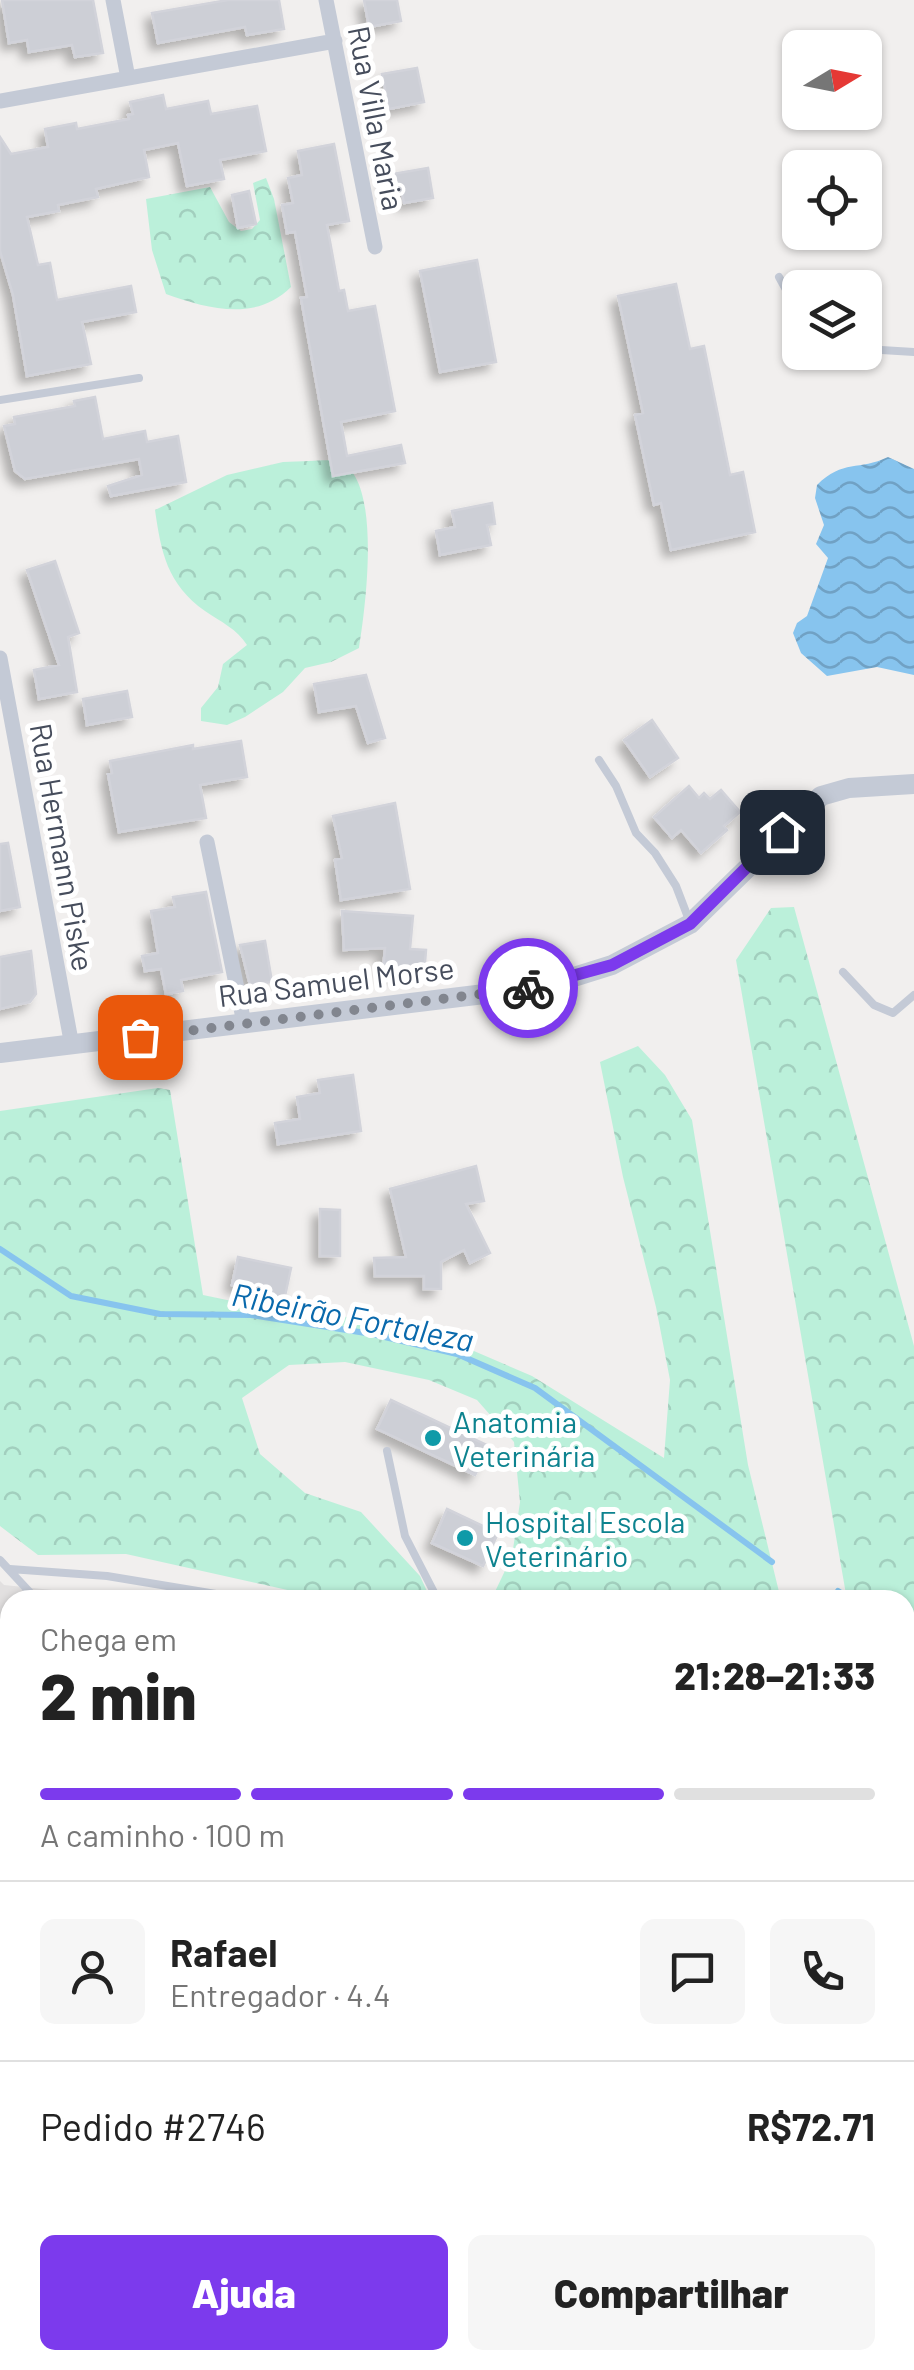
<!DOCTYPE html>
<html lang="pt">
<head>
<meta charset="utf-8">
<style>
	body { margin:0; font-family:Barlow,sans-serif; background:#f6f6f6; color:#222; height:100vh; display:flex; flex-direction:column; font-size:38px; white-space:nowrap }
	* { box-sizing:border-box; margin:0 }
	p { font-size:32px; color:#767676 }
	.icon { flex:none; width:55px; height:55px; fill:none; stroke:currentColor; stroke-width:2; stroke-linecap:round; stroke-linejoin:round }
	.map { position:relative; flex:1; overflow:hidden }
	.side { position:absolute; left:0px; top:1590px; width:915px; height:780px; display:flex; flex-direction:column; background:#fff; border-radius:30px 30px 0 0; box-shadow:0 2px 8px #0004 }
	.side>* { flex:none }
	.needle { width:65px; rotate:80deg }
	.controls { position:absolute; left:782px; top:30px; display:grid; gap:20px }
	.controls a { display:grid; place-items:center; width:100px; height:100px; border-radius:15px; background:#fff; box-shadow:0 2px 8px #0004; font-size:50px }
	.pin { position:absolute; display:grid; place-items:center; width:85px; height:85px; color:#fff; margin:-42px; border-radius:20px; box-shadow:0 5px 15px #0006 }
	.courier { position:absolute; display:grid; place-items:center; width:100px; height:100px; margin:-50px; border:8px solid #7c3aed; border-radius:50%; background:#fff; color:#222; box-shadow:0 2px 12px #0007 }
	.summary em { font-style:normal; font-weight:800 }
	.summary div { display:flex; flex-direction:column-reverse }
	.summary { display:flex; align-items:center; justify-content:space-between; height:170px; padding:0 40px }
	h1 { font-size:65px; font-weight:800; line-height:75px }
	.bar { display:grid; grid-template-columns:repeat(4,1fr); gap:15px 10px; align-content:center; height:120px; padding:0 40px }
	.bar i { height:12px; border-radius:8px; background:#e0e0e0 }
	.bar .on { background:#7c3aed }
	.bar p { grid-column:span 4 }
	.line { display:flex; align-items:center; gap:25px; padding:0 40px; border-top:2px solid #e0e0e0 }
	.line div { flex:1 }
	.round { display:grid; place-items:center; flex:none; width:105px; height:105px; border-radius:15px; background:#f6f6f6 }
	.primary-button { display:flex; gap:20px; margin-top:auto; padding:20px 40px }
	.primary-button a { flex:1; height:115px; border-radius:15px; background:#7c3aed; color:#fff; font-size:40px; font-weight:800; line-height:115px; text-align:center }
	.primary-button a+a { background:#f6f6f6; color:#222 }
	.map>svg:first-child { display:block }
</style>
</head>
<body>
<div class="map">
<svg width="914" height="2370" viewBox="0 0 914 2370">
	<defs>
		<pattern id="forest-crowns" width="20" height="18" patternUnits="userSpaceOnUse" patternTransform="scale(2.5)"><rect width="20" height="18" fill="#bbf0da"/><path d="M2 6a3 3 0 1 1 6 0M12 15a3 3 0 1 1 6 0" fill="none" stroke="#a2cfbe"/></pattern>
		<pattern id="water-waves" width="16" height="10" patternUnits="userSpaceOnUse" patternTransform="scale(2.5)"><rect width="16" height="10" fill="#87c4ee"/><path d="M0 5q4-4 8 0t8 0" fill="none" stroke="#70a1c4"/></pattern>
		<filter id="shadow"><feDropShadow dx="-7" dy="7" stdDeviation="5" flood-color="#0004"/></filter>
	</defs>
	<rect width="100%" height="100%" fill="#f1efee"/>
	<path fill="#e2e0e0" d="M0,1581L4,1585L149,1600H10V1883L0,1886Z"/>
	<path fill="url(#forest-crowns)" d="M266,178L274,199L291,287C256,322 208,309 166,294L152,250L146,199L210,187L229,222L241,231L252,229L260,220L253,183Z
		M309,461C318,461 333,459 340,462C383,480 365,611 359,648L331,662L305,668L283,692L245,717L227,725L201,721V708L218,687L223,664L247,645C237,629 221,622 205,611C167,584 161,552 155,510L227,475L283,462Z
		M794,907L914,1346V1742L905,1716V1600H847L736,960L771,908Z
		M638,1046L665,1075L692,1120L748,1465L781,1600H491L512,1556L520,1502L514,1442L477,1400L429,1380L345,1362L289,1365L242,1398L260,1454L305,1493L361,1512L420,1576L431,1600H332L126,1554L38,1555L0,1526V1111L158,1088L170,1090L203,1295L266,1308L411,1324L532,1376L664,1458L670,1380L656,1307L623,1177L600,1062Z
		M10,1883V2360H905V2347L910,2370H0V1886Z"/>
	<path fill="url(#water-waves)" d="M888,457L914,469V675L877,667L827,676L801,653L793,633L797,623L807,616L828,558L816,544L824,525L815,498L817,485C843,459 859,471 888,457Z"/>
	<g fill="none" stroke-linecap="round" stroke-linejoin="round">
		<path stroke="#87c4ee" stroke-width="6" d="M0,1249L71,1296L160,1314L251,1315L372,1334L457,1354L535,1388L772,1562
			M838,1591L851,1600
			M905,1640L914,1647"/>
	</g>
	<path fill="#cdcfd6" stroke="#d2d3da" stroke-width="2.5" filter="url(#shadow)" d="M2,0H93L103,53L75,57L72,45L29,52L27,40L9,43Z
		M228,0H279L284,29L247,35L245,27L158,43L152,13Z
		M364,0H397L401,21L369,27Z
		M417,68L424,102L389,109L382,74Z
		M163,95L166,109L208,101L211,114L257,106L266,151L220,160L224,179L187,186L178,143L144,150L149,177L96,189L98,197L58,205L59,211L27,217L38,265L50,263L57,300L131,286L136,312L82,322L91,364L27,376L13,295L0,251V137L11,154L48,147L45,129L76,123L77,129L129,119L128,115L133,114L130,102Z
		M334,144L349,221L327,225L339,291L344,290L348,311L375,306L395,411L341,422L347,456L401,445L405,463L333,476L301,298L307,297L295,232L287,233L282,205L293,203L288,178L302,175L298,151Z
		M428,168L433,198L404,203L402,194L391,196L387,175Z
		M249,191L256,224L238,228L232,195Z
		M477,260L496,362L440,372L420,271Z
		M676,284L690,349L704,346L730,475L743,472L755,532L671,550L661,503L654,505L635,415L643,413L618,296Z
		M95,397L103,439L145,431L147,442L178,436L186,482L111,496L108,486L142,475L139,459L25,479L15,471L4,426L15,424L14,417L75,406L74,401Z
		M492,503L495,524L487,525L491,545L440,555L436,531L455,527L452,511Z
		M55,561L79,633L68,637L77,692L39,699L34,670L59,665L27,570Z
		M366,675L385,738L368,743L356,706L319,712L314,684Z
		M127,691L132,717L87,725L83,699Z
		M652,720L678,758L650,777L624,740Z
		M241,741L247,777L200,785L206,818L119,832L108,774L112,773L110,761L193,745V749Z
		M689,786L699,798L704,793L710,799L721,790L740,812L724,826L727,830L701,853L681,830L672,838L654,817Z
		M395,803L410,889L341,900L335,860L342,858L333,816Z
		M8,843L20,907L0,911V844Z
		M206,892L222,972L181,980L183,991L166,994L161,969L145,971L142,956L158,953L151,911L175,907L173,897Z
		M342,911L413,916L410,949L426,950L424,975L383,971L385,948L344,950Z
		M265,941L272,982L250,985L240,945Z
		M31,951L36,994L30,1002L0,1009V957Z
		M353,1075L361,1131L278,1144L275,1123L300,1119L297,1097L320,1093L318,1080Z
		M476,1166L484,1201L466,1204L490,1253L470,1263L464,1250L441,1262V1289H424V1276H375L374,1258L406,1257L390,1189Z
		M320,1209L340,1210V1256H320Z
		M238,1257L291,1268L282,1310L261,1305L264,1292L232,1285Z
		M391,1400L489,1446L475,1475L377,1429Z
		M447,1509L498,1533L483,1566L432,1543Z"/>
	<g fill="none" stroke-linecap="round" stroke-linejoin="round">
		<path stroke="#c4cad6" stroke-width="8" d="M779,277L800,315
			M865,349L914,352
			M0,400L139,378
			M599,760L616,786L636,833L655,853L676,886L689,920
			M843,972L874,1005L893,1013L914,995
			M387,1451L405,1536L438,1600
			M0,1560L37,1600
			M10,1569L107,1576L252,1600"/>
		<path stroke="#c4cad6" stroke-width="15" d="M113,0L128,78
			M326,0L375,247
			M0,101L335,41
			M0,658L72,1046
			M207,842L244,1023"/>
		<path stroke="#c4cad6" stroke-width="20" d="M0,1053L542,987L612,965L690,924L821,796L849,788L914,784"/>
	</g>
	<g fill="none" stroke-linecap="round" stroke-linejoin="round">
		<path stroke="#82868f" stroke-width="10" stroke-dasharray="0 18" d="M140,1037L528,988"/>
		<path stroke="#7c3aed" stroke-width="12" d="M528,988L612,965L690,924L782,832"/>
	</g>
	<g fill="#0f9aa8" stroke="#fff" stroke-width="4">
		<circle cx="433" cy="1438" r="10"/>
		<circle cx="465" cy="1538" r="10"/>
	</g>
	<g text-anchor="middle" dominant-baseline="central" stroke-width="10" stroke-linejoin="round" paint-order="stroke">
		<g font-size="30" fill="#464d5c" stroke="#fff">
			<text transform="translate(377 118) rotate(79)">Rua Villa Maria</text>
			<text transform="translate(63 847) rotate(80)">Rua Hermann Piske</text>
			<text transform="translate(336 981) rotate(-7)">Rua Samuel Morse</text>
		</g>
		<g font-size="30" fill="#0d838f" stroke="#fff" text-anchor="start">
			<text x="453" y="1421">Anatomia<tspan x="453" dy="34">Veterinária</tspan></text>
			<text x="485" y="1521">Hospital Escola<tspan x="485" dy="34">Veterinário</tspan></text>
		</g>
		<g font-size="32" font-style="italic" fill="#0969ac" stroke="#fff">
			<text transform="translate(353 1316) rotate(11)">Ribeirão Fortaleza</text>
		</g>
	</g>
</svg>
<div class="controls">
<a><svg class="needle" viewBox="-14 -14 28 28"><path d="M0-13l5 13h-10z" fill="#e53935"/><path d="M0 13l5-13h-10z" fill="#767676"/></svg></a>
<a><svg class="icon" aria-label="locate" viewBox="0 0 24 24"><circle cx="12" cy="12" r="6"/><path d="M12 2v4M12 18v4M2 12h4M18 12h4"/></svg></a>
<a><svg class="icon" aria-label="layers" viewBox="0 0 24 24"><path d="M12 4l9 5-9 5-9-5zM3 14l9 5 9-5"/></svg></a>
</div>
<div class="pin" style="left:140px;top:1037px;background:#ea580c"><svg class="icon" aria-label="bag" viewBox="0 0 24 24"><path d="M5 8h14l-1 12H6zM9 8a3 3 0 0 1 6 0"/></svg></div>
<div class="pin" style="left:782px;top:832px;background:#1f2937"><svg class="icon" aria-label="home" viewBox="0 0 24 24"><path d="M3 11l9-7 9 7M6 9v11h12V9"/></svg></div>
<div class="courier" style="left:528px;top:988px"><svg class="icon" aria-label="bike" viewBox="0 0 24 24"><circle cx="6" cy="16" r="4"/><circle cx="18" cy="16" r="4"/><path d="M6 16l4-8h5l3 8M10 8l3 8H6M13 5h3"/></svg></div>
<section class="side">
<div class="summary"><div><h1>2 min</h1><p>Chega em</p></div><em>21:28–21:33</em></div>
<div class="bar"><i class="on"></i><i class="on"></i><i class="on"></i><i></i><p>A caminho · 100 m</p></div>
<div class="line" style="height:180px"><a class="round"><svg class="icon" aria-label="person" viewBox="0 0 24 24"><circle cx="12" cy="8" r="4"/><path d="M4 21q1-7 8-7t8 7"/></svg></a><div><b>Rafael</b><p>Entregador · 4.4</p></div><a class="round"><svg class="icon" aria-label="chat" viewBox="0 0 24 24"><path d="M4 5h16v11H9l-5 4z"/></svg></a><a class="round"><svg class="icon" aria-label="phone" viewBox="0 0 24 24"><path d="M5 4h4l2 5-3 2q2 4 5 5l2-3 5 2v4C11 20 4 13 5 4z"/></svg></a></div>
<div class="line" style="height:130px"><div>Pedido #2746</div><b>R$72.71</b></div>
<div class="primary-button"><a>Ajuda</a><a>Compartilhar</a></div>
</section>
</div>
</body>
</html>
